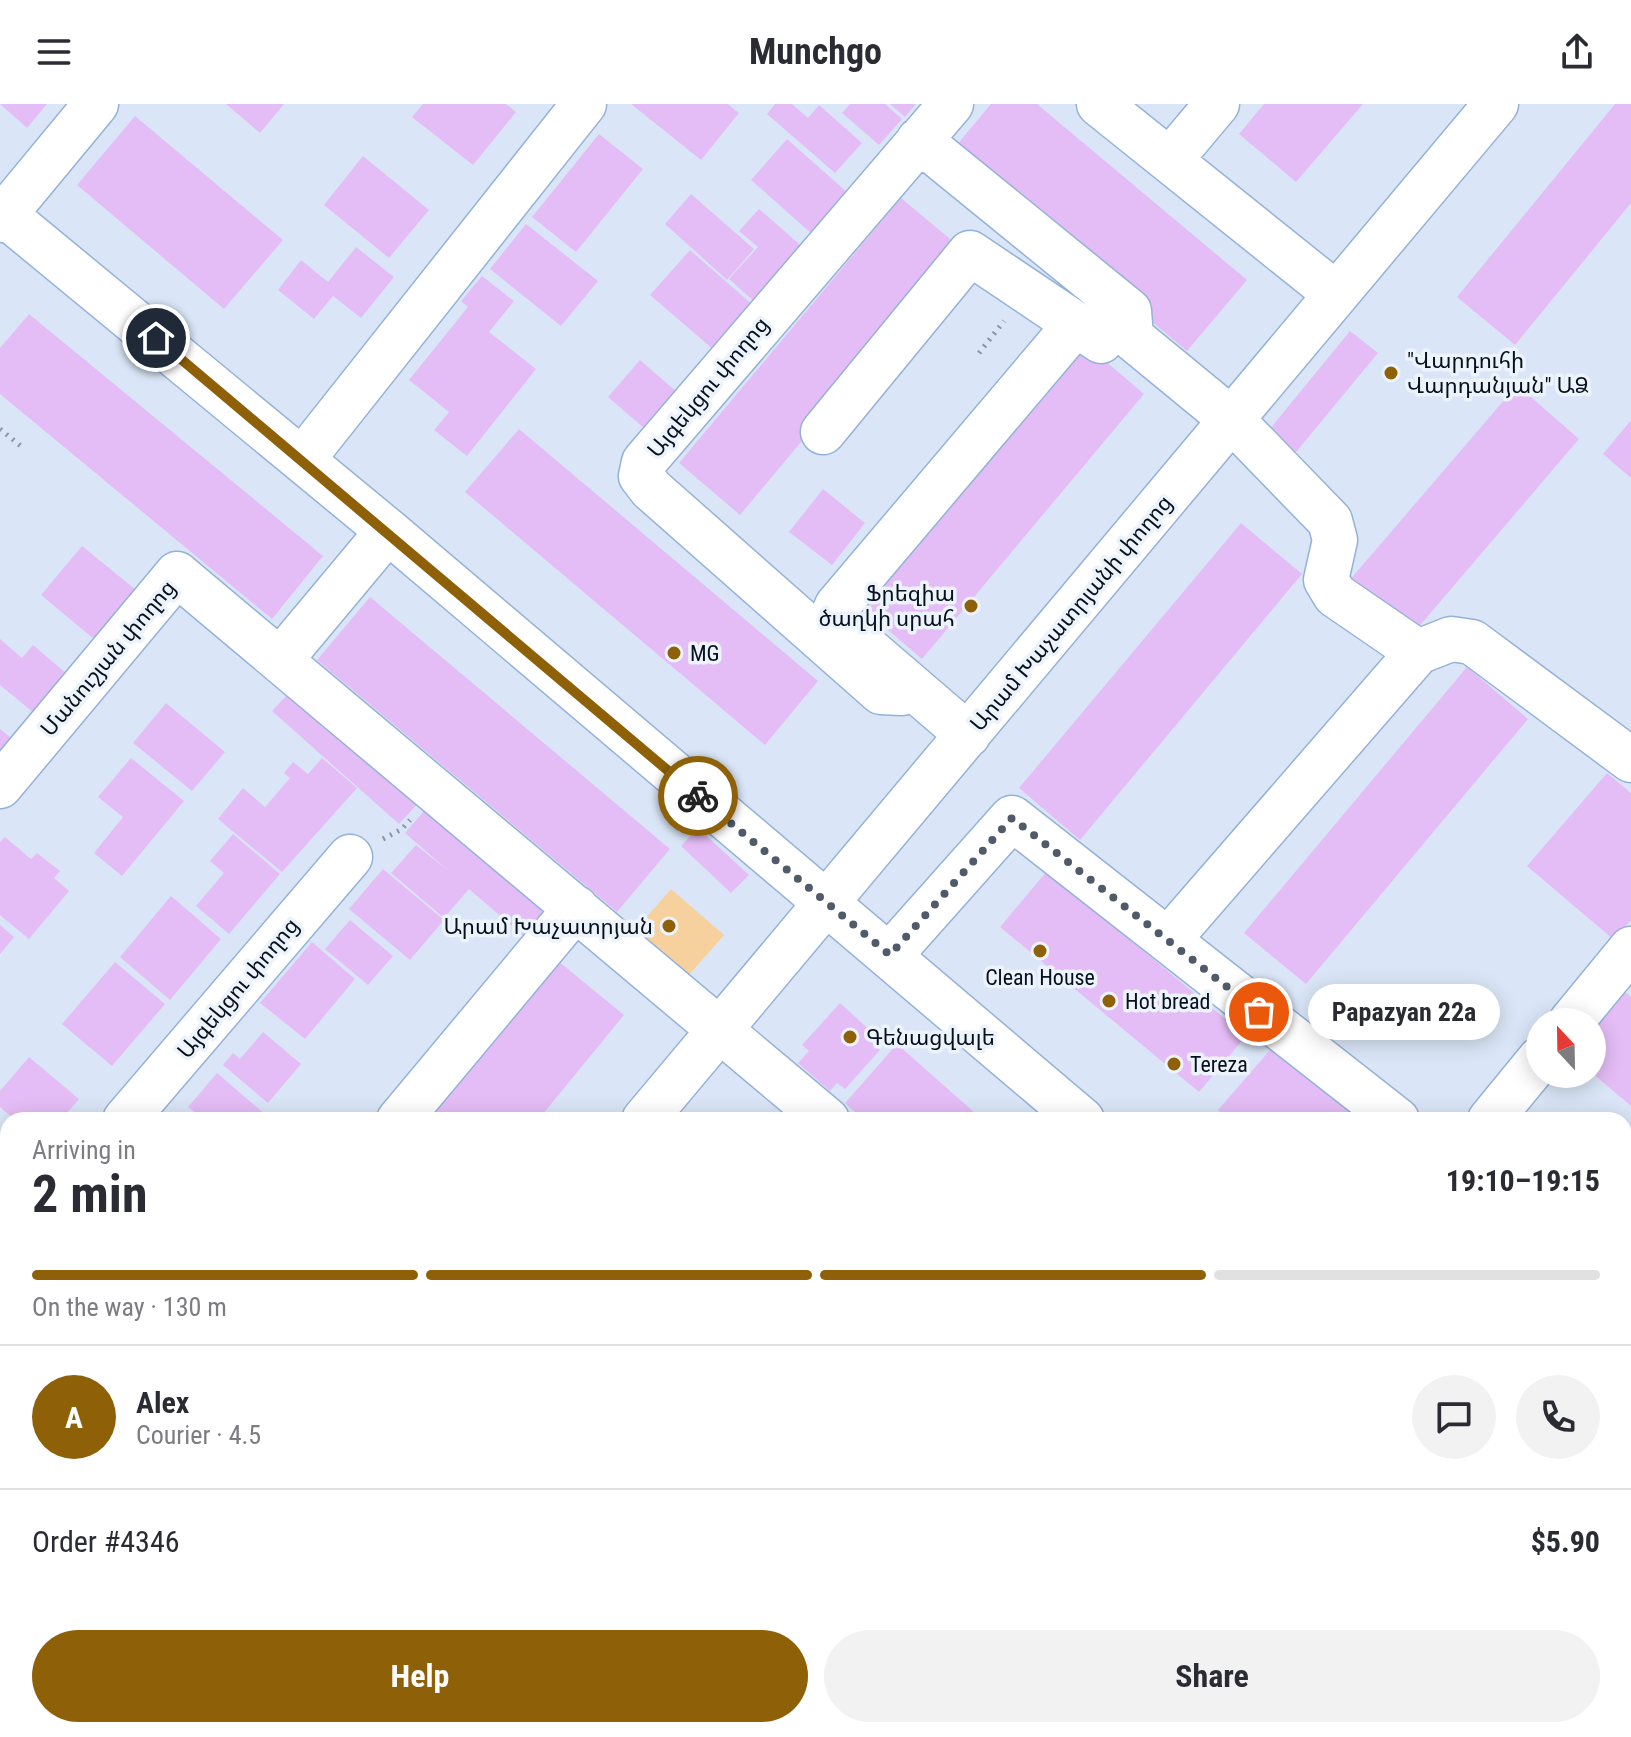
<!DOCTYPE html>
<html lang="en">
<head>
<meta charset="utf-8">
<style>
	body { margin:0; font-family:"Roboto Condensed","Noto Sans Armenian",sans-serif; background:#f2f2f3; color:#2b2b33; height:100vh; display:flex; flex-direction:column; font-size:30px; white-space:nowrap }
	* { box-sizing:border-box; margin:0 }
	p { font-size:26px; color:#7c7c81 }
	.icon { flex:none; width:44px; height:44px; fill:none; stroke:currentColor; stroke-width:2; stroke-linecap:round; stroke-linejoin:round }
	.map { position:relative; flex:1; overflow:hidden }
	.side { position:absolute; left:0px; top:1008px; width:1632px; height:626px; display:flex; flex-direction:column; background:#fff; border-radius:24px 24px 0 0; box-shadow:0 4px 20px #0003 }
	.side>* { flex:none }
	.needle { width:52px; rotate:338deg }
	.controls { position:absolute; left:1526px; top:904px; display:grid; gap:16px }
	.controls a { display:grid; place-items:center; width:80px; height:80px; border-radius:50%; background:#fff; box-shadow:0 4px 20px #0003; font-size:40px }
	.pin { position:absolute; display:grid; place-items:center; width:68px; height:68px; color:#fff; margin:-34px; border:4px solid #fff; border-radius:50%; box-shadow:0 2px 8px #0007 }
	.courier { position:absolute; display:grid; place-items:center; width:80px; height:80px; margin:-40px; border:6px solid #8e6109; border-radius:50%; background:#fff; color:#222; box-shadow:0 2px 10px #0007 }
	.bubble { position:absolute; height:56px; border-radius:28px; background:#fff; box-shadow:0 4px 20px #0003; font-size:26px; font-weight:700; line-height:56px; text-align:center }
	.summary em { font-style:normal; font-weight:700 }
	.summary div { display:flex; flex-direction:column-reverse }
	.summary { display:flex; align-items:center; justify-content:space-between; height:136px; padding:0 32px }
	h1 { font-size:52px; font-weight:700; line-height:60px }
	.bar { display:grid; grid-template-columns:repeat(4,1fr); gap:12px 8px; align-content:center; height:96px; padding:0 32px }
	.bar i { height:10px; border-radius:6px; background:#e1e1e2 }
	.bar .current { background:#8e6109 }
	.bar p { grid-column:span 4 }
	.line { display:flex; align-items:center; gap:20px; padding:0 32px; border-top:2px solid #e1e1e2 }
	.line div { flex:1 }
	.round { display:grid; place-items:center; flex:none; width:84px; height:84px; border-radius:42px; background:#f2f2f3 }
	.button { display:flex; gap:16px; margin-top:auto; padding:16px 32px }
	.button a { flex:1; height:92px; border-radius:48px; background:#8e6109; color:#fff; font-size:32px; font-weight:700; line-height:92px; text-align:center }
	.button a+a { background:#f2f2f3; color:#2b2b33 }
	header { display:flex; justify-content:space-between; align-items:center; height:104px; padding:0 32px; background:#fff; font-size:36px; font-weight:700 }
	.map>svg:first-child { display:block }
</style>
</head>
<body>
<header><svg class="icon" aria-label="menu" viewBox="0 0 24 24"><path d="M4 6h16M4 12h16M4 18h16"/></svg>Munchgo<svg class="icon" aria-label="share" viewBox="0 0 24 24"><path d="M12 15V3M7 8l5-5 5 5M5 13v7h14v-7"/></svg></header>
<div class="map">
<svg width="1631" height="1633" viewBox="0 0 1631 1633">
	<rect width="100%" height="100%" fill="#dae6f7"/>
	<path fill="#f6d19e" d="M671,785L724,831L689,871L636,825Z"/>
	<path fill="#e5bdf6" d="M0,0H47L27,24Z
		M226,0H284L260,29Z
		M423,0H506L516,8L473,61L412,13Z
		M631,0H728L739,9L701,56Z
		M775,0H792L808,14L819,1L862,39L835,69L767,10Z
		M850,0H885L902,15L879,41L842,9Z
		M890,0H916L905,13Z
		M991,0H1037L1247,176L1187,247L950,49Z
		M1264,0H1363L1296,78L1239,30Z
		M1615,0H1631V99L1515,241L1457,193Z
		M135,12L283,136L224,205L77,81Z
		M599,30L643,65L576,148L532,113Z
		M787,35L848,89L812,130L751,76Z
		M363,52L429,106L389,154L324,101Z
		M691,90L754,145L727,176L665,120Z
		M901,94L962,145L740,411L679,359Z
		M759,105L805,145L757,200L729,175L758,143L739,127Z
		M526,120L598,177L561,222L490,165Z
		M356,143L394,173L361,214L333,192L314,215L278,186L301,156L328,178Z
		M690,146L754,202L714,246L650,191Z
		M482,172L514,197L489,228L536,265L467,352L434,326L449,308L409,276L468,203L461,197Z
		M29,210L323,452L272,515L0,290V244Z
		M1350,227L1378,249L1287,359L1260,337Z
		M1083,238L1144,290L922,555L861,503Z
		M640,256L677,288L645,325L608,293Z
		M1517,281L1579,335L1405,539L1342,485Z
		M1631,316V374L1603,350Z
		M519,325L818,577L765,641L465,388Z
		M823,385L865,419L832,461L789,428Z
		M1241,419L1302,470L1080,736L1019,684Z
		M82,442L141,490L100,540L41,491Z
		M370,493L670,745L617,808L317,556Z
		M0,535L22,554L33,541L67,570L34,609L0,581Z
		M1467,563L1528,615L1306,880L1244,829Z
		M298,579L425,692L399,720L272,607Z
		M166,599L225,648L192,687L133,639Z
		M0,625L11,634L0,648Z
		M131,654L184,697L122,772L94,749L123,713L98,693Z
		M322,654L357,684L282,768L218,715L243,684L265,703L290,674L284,669L293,658L308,670Z
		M1607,669L1631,689V816L1614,836L1527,762Z
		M429,701L557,808L532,839L469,785L444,814L391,769L416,741L450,768L405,729Z
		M698,724L749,771L731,789L681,742Z
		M233,730L280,770L229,830L196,802L224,769L210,757Z
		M5,733L31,755L37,749L60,767L54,774L69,787L29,835L0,811V738Z
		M383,765L444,816L410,856L349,805Z
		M1047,767L1246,932L1199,988L1000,823Z
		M171,792L221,835L170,896L120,853Z
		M350,816L393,852L368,881L325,845Z
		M0,821L14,833L0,850Z
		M312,838L355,875L305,935L260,899Z
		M547,848L624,911L538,1016H409Z
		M115,858L165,900L112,962L62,920Z
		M1623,886L1631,893V1002L1592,969V921Z
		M840,899L874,930L869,936L880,946L845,985L837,979L830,987L798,959L809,947L802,941Z
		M263,928L301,960L268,999L223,961L233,949L240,955Z
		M1284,930L1364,1000L1350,1016H1229L1218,1006Z
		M897,940L983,1016H864L845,999Z
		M29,953L79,995L61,1016H15L0,1003V987Z
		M217,969L267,1012L264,1016H204L188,1003Z
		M1624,1234L1631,1240V1356L1624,1350Z
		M0,1274L8,1281L6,1349L0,1344Z
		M8,1528V1626H27L22,1633H0V1538Z
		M234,1626H331L326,1633H228Z
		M466,1626H552L546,1633H464Z
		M1013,1626H1113L1107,1633H1008Z
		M1315,1626H1337L1345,1633H1309Z
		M1458,1626H1513L1507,1633H1452Z
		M1557,1626H1588L1582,1633H1565Z"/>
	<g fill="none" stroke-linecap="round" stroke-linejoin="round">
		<g stroke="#94b2d9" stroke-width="47">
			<path id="minor" d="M1099,0L1336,190
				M919,36L1129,207L1131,233L1232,316L1330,417L1335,436L1326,476L1335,491L1418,548
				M1170,56L1217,0
				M0,107L388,427L1082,1016
				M0,116L96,0
				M823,328L970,149L1101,237
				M302,356L584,0
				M281,555L388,427
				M910,581L902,589L881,588L651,385L641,372L644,358L951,0
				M968,631L841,522L833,511L837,502L1075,221
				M0,682L177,470L827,1016
				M1168,836L1418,548L1451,535L1472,538L1631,656
				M890,851L1012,714L1397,1016
				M1571,918L1631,845
				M125,1016L350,753
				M399,1016L576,804
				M644,1016L1496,0
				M1490,1016L1540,955
				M1624,1147L1631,1153
				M0,1163L8,1153
				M1624,1481L1631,1487
				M0,1495L8,1485
				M762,1626L773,1633
				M1530,1626L1534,1630L1532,1633
				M125,1633L131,1626
				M345,1633L350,1626
				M1128,1633L1134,1626
				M1257,1633L1263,1626"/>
		</g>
		<path stroke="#8a95a5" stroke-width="5" stroke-dasharray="2 6" stroke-linecap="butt" d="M979,249L1004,217
			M0,325L22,343
			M383,735L402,725L410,716
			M1624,1600L1631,1591
			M1597,1633L1602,1626"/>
		<use href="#minor" stroke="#fff" stroke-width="44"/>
	</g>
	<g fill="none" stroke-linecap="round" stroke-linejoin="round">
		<path stroke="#505b6a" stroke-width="8" stroke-dasharray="0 14.4" d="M698,692L890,851L1012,714L1259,908"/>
		<path stroke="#8e6109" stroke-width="10" d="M156,234L698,692"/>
	</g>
	<g fill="#8e6109" stroke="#ecf3fb" stroke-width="3">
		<circle cx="1391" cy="269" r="8"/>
		<circle cx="971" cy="502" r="8"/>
		<circle cx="674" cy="549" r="8"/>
		<circle cx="669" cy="822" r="8"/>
		<circle cx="1040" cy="847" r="8"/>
		<circle cx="1109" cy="897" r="8"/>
		<circle cx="850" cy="933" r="8"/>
		<circle cx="1174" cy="960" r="8"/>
	</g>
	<g text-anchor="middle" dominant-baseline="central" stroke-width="7" stroke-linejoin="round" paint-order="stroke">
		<g font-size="22" fill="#06101e" stroke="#ecf3fb" text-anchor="start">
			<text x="1407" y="256">"Վարդուհի<tspan x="1407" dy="25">Վարդանյան" ԱՁ</tspan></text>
			<text x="955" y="489" text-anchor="end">Ֆրեզիա<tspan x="955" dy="25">ծաղկի սրահ</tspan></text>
			<text x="690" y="549">MG</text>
			<text x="653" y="822" text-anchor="end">Արամ Խաչատրյան</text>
			<text x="1040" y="873" text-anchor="middle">Clean House</text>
			<text x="1125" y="897">Hot bread</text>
			<text x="866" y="933">Գենացվալե</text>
			<text x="1190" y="960">Tereza</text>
		</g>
		<g font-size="22" fill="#06101e" stroke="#ecf3fb">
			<text transform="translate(708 283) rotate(-50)">Այգեկցու փողոց</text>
			<text transform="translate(1071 509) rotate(-50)">Արամ Խաչատրյանի փողոց</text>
			<text transform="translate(108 554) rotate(-50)">Մանուշյան փողոց</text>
			<text transform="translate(238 884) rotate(-50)">Այգեկցու փողոց</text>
		</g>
	</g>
</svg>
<div class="controls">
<a><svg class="needle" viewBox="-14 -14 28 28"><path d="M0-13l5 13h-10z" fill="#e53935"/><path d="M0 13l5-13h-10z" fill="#7c7c81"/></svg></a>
</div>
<div class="pin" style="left:1259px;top:908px;background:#ea580c"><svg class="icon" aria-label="bag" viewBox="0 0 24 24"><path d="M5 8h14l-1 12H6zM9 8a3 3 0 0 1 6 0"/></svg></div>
<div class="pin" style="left:156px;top:234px;background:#1f2937"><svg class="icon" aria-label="home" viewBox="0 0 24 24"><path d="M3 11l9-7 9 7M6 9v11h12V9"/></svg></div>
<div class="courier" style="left:698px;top:692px"><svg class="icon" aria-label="bike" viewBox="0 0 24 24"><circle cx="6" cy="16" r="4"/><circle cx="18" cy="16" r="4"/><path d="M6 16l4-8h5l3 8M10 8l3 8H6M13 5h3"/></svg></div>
<div class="bubble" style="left:1308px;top:880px;width:192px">Papazyan 22a</div>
<section class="side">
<div class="summary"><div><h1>2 min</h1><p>Arriving in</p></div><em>19:10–19:15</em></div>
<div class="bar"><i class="current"></i><i class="current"></i><i class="current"></i><i></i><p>On the way · 130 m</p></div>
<div class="line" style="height:144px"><b class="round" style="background:#8e6109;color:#fff">A</b><div><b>Alex</b><p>Courier · 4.5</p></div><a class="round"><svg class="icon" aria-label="chat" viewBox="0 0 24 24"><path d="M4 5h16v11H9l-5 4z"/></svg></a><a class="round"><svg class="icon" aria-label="phone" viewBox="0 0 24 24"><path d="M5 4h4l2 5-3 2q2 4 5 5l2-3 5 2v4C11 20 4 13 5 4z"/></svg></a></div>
<div class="line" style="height:104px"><div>Order #4346</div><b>$5.90</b></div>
<div class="button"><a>Help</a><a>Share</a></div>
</section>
</div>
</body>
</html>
